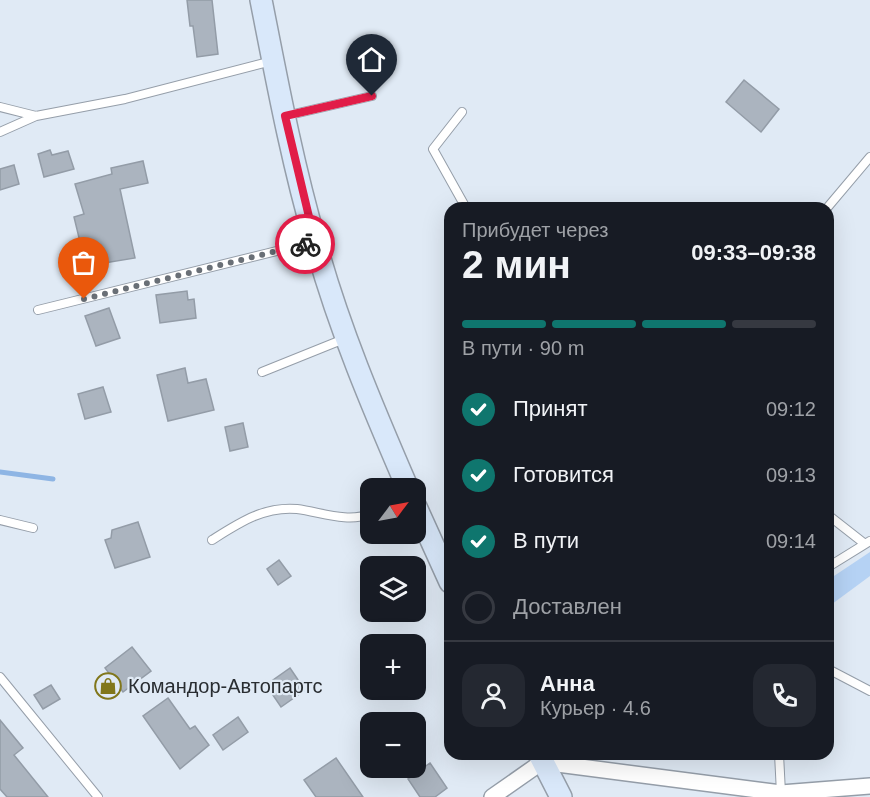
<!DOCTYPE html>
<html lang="ru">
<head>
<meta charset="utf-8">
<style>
	body { margin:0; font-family:Arial,sans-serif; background:#242831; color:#f1f3f6; height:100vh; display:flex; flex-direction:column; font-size:22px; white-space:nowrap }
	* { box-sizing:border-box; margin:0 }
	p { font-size:20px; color:#9ea1a6 }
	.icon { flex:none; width:33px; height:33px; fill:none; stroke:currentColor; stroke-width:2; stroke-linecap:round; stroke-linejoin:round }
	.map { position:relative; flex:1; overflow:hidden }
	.details { position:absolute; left:444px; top:202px; width:390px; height:558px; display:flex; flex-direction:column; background:#171b24; border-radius:18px; box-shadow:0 6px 24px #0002 }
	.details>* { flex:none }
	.needle { width:39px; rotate:58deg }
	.controls { position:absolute; left:360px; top:478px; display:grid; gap:12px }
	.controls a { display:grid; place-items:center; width:66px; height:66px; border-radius:12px; background:#171b24; box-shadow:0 6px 24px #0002; font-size:30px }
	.pin { position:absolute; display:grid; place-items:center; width:51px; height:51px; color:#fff; margin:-62px -26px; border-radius:50% 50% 50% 0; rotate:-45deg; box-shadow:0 0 6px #0007 }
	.pin .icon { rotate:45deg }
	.courier { position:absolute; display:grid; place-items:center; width:60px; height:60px; margin:-30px; border:4px solid #e11d48; border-radius:50%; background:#fff; color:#222; box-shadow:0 2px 8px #0007 }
	.overview em { font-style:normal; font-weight:700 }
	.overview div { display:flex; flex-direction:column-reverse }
	.overview { display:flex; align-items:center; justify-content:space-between; height:102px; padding:0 18px }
	h1 { font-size:39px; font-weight:700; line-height:45px }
	.bar { display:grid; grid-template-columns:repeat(4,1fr); gap:9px 6px; align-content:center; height:72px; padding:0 18px }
	.bar i { height:8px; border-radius:4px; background:#363941 }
	.bar .on { background:#0f766e }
	.bar p { grid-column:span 4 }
	.line { display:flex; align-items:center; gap:15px; padding:0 18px; border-top:2px solid #363941 }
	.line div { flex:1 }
	.round { display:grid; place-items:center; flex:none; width:63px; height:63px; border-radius:18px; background:#242831 }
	ol { padding:0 18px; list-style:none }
	li { display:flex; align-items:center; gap:18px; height:66px }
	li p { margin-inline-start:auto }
	li .icon { padding:6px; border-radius:50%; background:#0f766e; color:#fff; stroke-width:4 }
	li:last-child { color:#9ea1a6 }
	li i { width:33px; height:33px; border:3px solid #363941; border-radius:50% }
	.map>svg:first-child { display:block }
</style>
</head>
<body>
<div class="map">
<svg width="870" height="797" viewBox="0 0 870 797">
	<rect width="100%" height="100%" fill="#e0eaf5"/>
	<path fill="#b5d2f4" d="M870,552V576L828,607V580Z"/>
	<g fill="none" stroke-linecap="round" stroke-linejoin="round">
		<path stroke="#8eb5e4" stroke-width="5" d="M0,472L53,479"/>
	</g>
	<path fill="#abb4bf" stroke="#939ca7" stroke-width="1.5" d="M187,0H212L218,54L197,57L193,26H190Z
		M744,80L779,109L761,132L726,102Z
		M50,150L52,155L68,151L74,169L44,177L38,154Z
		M143,161L148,183L120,189L135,258L98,264L100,271L70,278L64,254L82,250L74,217L84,214L75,184L112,174L111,168Z
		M14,165L19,184L0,190V169Z
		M187,291L188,300L194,299L196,318L160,323L156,295Z
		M109,308L120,338L96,346L85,316Z
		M185,368L188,383L206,379L214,410L168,421L157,375Z
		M103,387L111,412L85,419L78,394Z
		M243,423L248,447L230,451L225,427Z
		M138,522L150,557L115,568L105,540L111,538L112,530Z
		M279,560L291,576L278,585L267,569Z
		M132,647L151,671L123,692L105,668Z
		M290,668L305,690L281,707L266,685Z
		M51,685L60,699L43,709L34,695Z
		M168,698L190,729L195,726L209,745L180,769L143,716Z
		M238,717L248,732L223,750L213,735Z
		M0,720L23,748L14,755L48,797H7L0,789Z
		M336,758L363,797H316L304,780Z
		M430,763L447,788L435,797H420L408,779Z"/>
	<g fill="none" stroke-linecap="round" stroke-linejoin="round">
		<g stroke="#959ea9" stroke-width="10">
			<path id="service" d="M0,107L36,116L125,99L272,61
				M462,112L433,149L466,208
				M285,116L372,96
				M0,132L36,116
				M827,208L870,157
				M38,310L313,242
				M262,372L344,339
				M828,515L865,544
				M0,520L33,528
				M212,540C239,523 264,506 297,509C321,512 347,523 370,514
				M828,567L870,541
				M828,669L870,691
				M0,677L98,797
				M779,754L781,793"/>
		</g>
		<g stroke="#959ea9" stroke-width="18">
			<path id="minor" d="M492,797L542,762L781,793L870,786"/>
		</g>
		<g stroke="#959ea9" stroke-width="24">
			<path id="secondary" d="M261,0C277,81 292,162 315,241C338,326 373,408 408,489
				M416,507L450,582
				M539,754L561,797"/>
		</g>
		<use href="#service" stroke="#fff" stroke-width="8"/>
		<use href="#minor" stroke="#fff" stroke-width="15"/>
		<use href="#secondary" stroke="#d9e8fa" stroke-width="21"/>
	</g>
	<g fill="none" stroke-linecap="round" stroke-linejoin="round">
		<path stroke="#696f76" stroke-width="6" stroke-dasharray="0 10.8" d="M84,299L305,244"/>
		<path stroke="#e11d48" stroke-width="8" d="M305,244L315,242L285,116L372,96"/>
	</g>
	<defs>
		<g id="shop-ring" transform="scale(1.35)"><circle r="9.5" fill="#e0eaf5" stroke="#81771b" stroke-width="1.5"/><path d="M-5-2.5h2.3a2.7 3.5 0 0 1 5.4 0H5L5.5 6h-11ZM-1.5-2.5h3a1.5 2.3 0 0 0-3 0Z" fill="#81771b"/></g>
	</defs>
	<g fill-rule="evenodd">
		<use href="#shop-ring" x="108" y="686"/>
	</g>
	<g text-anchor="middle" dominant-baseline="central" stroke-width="4.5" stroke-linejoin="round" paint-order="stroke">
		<g font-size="20" fill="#292d31" stroke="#e0eaf5" text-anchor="start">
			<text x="128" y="686">Командор-Автопартс</text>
		</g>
	</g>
</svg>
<div class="controls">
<a><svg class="needle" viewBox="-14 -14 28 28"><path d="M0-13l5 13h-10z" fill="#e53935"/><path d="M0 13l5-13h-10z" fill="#9ea1a6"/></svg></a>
<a><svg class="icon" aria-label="layers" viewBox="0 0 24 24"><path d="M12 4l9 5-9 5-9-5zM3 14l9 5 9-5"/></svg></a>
<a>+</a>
<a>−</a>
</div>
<div class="pin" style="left:84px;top:299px;background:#ea580c"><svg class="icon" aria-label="bag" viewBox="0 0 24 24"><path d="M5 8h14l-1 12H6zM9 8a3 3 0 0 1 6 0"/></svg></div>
<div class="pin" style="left:372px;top:96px;background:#1f2937"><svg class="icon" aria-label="home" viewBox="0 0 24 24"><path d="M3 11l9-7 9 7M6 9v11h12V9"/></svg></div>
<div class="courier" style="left:305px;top:244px"><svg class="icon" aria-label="bike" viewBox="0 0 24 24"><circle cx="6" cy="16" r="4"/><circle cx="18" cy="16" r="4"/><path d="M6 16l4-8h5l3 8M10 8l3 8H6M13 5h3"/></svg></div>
<section class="details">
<div class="overview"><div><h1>2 мин</h1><p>Прибудет через</p></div><em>09:33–09:38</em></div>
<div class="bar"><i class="on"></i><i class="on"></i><i class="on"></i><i></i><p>В пути · 90 m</p></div>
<ol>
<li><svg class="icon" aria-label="check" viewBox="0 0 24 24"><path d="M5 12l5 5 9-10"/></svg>Принят<p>09:12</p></li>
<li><svg class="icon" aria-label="check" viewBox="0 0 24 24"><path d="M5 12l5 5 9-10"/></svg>Готовится<p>09:13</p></li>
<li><svg class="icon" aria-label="check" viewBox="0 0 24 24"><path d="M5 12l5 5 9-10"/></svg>В пути<p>09:14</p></li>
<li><i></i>Доставлен</li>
</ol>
<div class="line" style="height:108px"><a class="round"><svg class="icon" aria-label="person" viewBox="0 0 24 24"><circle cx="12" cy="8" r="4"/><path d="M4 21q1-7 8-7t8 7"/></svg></a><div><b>Анна</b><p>Курьер · 4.6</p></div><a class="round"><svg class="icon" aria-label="phone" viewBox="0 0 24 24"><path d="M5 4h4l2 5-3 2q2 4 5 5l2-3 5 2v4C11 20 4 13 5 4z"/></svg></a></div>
</section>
</div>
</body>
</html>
